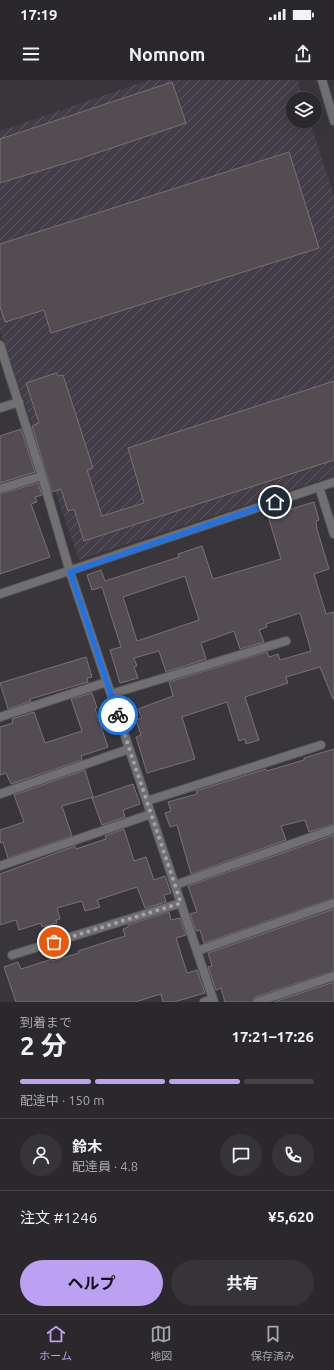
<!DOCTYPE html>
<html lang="ja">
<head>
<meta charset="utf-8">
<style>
	body { margin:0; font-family:Ubuntu,"Noto Sans JP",sans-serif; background:#373438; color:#f1f3f6; height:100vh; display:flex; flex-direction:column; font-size:15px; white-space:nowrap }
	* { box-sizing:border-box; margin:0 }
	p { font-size:13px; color:#a6a6a9 }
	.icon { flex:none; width:22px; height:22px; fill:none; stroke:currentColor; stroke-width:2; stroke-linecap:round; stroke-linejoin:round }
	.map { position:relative; height:922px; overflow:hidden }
	.side { display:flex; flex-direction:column; background:#2b282c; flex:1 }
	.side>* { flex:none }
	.controls { position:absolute; left:286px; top:12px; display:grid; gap:8px }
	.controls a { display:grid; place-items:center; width:36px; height:36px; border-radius:50%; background:#2b282c; box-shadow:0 4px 16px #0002,0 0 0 1px #474448; font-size:20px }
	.pin { position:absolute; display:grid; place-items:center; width:34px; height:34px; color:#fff; margin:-17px; border:2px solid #fff; border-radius:50%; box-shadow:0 1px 4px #0007 }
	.courier { position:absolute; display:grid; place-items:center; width:40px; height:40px; margin:-20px; border:3px solid #1a73e8; border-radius:50%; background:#fff; color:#222; box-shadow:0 1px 5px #0007 }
	.overview em { font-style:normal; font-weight:700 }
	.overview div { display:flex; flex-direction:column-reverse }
	.overview { display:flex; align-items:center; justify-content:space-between; height:68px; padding:0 20px }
	h1 { font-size:26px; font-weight:700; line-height:30px }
	.bar { display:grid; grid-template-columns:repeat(4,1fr); gap:6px 4px; align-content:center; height:48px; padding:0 20px }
	.bar i { height:5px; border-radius:3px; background:#474448 }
	.bar .on { background:#bca0f2 }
	.bar p { grid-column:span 4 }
	.line { display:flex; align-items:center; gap:10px; padding:0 20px; border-top:1px solid #474448 }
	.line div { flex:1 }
	.round { display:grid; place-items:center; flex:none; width:42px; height:42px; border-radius:21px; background:#373438 }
	.button { display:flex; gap:8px; margin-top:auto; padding:8px 20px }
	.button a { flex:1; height:46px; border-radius:24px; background:#bca0f2; color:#111; font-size:16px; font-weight:700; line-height:46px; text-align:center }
	.button a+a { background:#373438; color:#f1f3f6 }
	.status { display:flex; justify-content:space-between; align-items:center; height:28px; padding:0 20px; background:#2b282c; direction:ltr }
	.status svg { height:11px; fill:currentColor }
	header { display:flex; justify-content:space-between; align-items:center; height:52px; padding:0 20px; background:#2b282c; font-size:18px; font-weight:700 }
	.dock { display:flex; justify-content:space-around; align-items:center; height:56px; border-top:1px solid #474448; background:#2b282c; font-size:11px; color:#a6a6a9 }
	.dock a { display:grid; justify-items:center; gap:2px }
	.dock .on { color:#bca0f2 }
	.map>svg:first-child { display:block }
</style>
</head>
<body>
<div class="status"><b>17:19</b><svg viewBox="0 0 49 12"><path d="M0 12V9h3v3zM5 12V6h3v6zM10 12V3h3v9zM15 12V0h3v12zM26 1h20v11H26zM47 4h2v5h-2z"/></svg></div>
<header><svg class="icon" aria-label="menu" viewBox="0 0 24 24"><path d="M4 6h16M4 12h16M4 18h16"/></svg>Nomnom<svg class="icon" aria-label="share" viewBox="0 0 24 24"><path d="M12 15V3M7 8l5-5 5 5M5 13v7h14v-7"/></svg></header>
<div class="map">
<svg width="334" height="922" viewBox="0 0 334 922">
	<defs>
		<pattern id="industrial-furrows" width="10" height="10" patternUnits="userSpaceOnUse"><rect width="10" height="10" fill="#433d48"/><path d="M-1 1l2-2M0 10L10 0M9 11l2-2" fill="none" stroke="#5e5962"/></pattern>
	</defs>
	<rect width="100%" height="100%" fill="#39363b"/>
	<path fill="url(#industrial-furrows)" d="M149,0H297L303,19H293V41H310L334,117V396L79,480L0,251V51Z"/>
	<path fill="#534d51" stroke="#787277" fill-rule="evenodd" d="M172,2L186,43L79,79L0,103V59Z
		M289,72L319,168L51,253L44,230L5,242L0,227V164Z
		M56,293L58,296L63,295L93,388L87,390L102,436L144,423L128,368L334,301V380L84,461L74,429L68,431L61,409L52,412L32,346L39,343L26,303Z
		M21,349L35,392L0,403V356Z
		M38,403L42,415L35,417L37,422L31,424L50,477L0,494V414Z
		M314,422L319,440L316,441L317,449L329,489L314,494L326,534L334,532V619H333L320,587L286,597L288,603L245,617L259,660L246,664L245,659L239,661L227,622L182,637L195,679L147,693L136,657L141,655L136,640L142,638L138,629L173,616L169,602L267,572L269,577L278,574L280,580L311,571L300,533L266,544L267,547L259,550L264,562L240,569L234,551L201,563L206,579L166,592L159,571L134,578L137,586L134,587L138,598L120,603L110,570L121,567L102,507L92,510L87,495L101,490L105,501L179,477L178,474L202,466L213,499L281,479L268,436ZM185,496L199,540L137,561L123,517Z
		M86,577L92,597L87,598L88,602L30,619L31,621L8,629L0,603Z
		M92,613L97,628L95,629L108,667L81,676L82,680L11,704L6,693L0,695V647L13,643L12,639L34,632L45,663L82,651L71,619Z
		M334,669V744L309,752L305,740L281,746L286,760L191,794L177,745L170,747L165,733L171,731L168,722L197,714L196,711L266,689L267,691L304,680V678Z
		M85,690L93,717L62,726L72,756L8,778L3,762L0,763V750L24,742L14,715Z
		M133,704L140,724L123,730L125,737L102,745L92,718Z
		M124,749L134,781L146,777L154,800L165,796L171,813L164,815L166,822L145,828L137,807L97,820L100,827L85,831L82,821L57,828L60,839L56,840L57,843L42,847L41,843L19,850L16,840L0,845V794L75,766L76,769L106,759L105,756Z
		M334,755V818L204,863L200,850L196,851L190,834L197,832L188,806Z
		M334,829V891L255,917L252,922H225L221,908L216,910L208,887L212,886L208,873Z
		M169,832L171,840L180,838L186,855L176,858L187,893L197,890L205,913L174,922H163L161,914L135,922H16L4,887L18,882L21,889L52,879V881L79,873L78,871L125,856L123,849L128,847V845Z
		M334,902V922H274Z"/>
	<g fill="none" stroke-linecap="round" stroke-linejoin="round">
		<g stroke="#575459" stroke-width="10">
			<path id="minor" d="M0,265L42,396L70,492L214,922
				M0,328L19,322
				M319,407L334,454
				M0,409L42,396
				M0,514L334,402
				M111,614L286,561
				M0,637L107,602
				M0,714L129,669
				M147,721L321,665
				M0,786L151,734
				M175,805L334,749
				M197,871L334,823
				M12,875L181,823
				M204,922L213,919
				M257,922L334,896"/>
		</g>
		<g stroke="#575459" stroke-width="10">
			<path id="tertiary" d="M322,0L334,41"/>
		</g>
		<use href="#minor" stroke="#707073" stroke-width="8"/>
		<use href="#tertiary" stroke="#707073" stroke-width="8"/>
	</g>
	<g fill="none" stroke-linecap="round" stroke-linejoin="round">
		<path stroke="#a6a3a7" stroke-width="4" stroke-dasharray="0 7.2" d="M54,862L181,823L118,635"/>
		<path stroke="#1a73e8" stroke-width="5" d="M118,635L70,492L275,422"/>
	</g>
</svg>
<div class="controls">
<a><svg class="icon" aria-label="layers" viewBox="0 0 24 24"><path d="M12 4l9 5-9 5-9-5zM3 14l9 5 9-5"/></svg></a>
</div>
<div class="pin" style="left:54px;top:862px;background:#ea580c"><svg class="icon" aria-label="bag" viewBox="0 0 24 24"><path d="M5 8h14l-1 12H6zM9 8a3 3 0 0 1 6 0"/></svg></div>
<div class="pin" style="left:275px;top:422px;background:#1f2937"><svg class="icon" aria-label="home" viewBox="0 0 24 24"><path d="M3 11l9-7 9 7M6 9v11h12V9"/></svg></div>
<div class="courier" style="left:118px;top:635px"><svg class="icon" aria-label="bike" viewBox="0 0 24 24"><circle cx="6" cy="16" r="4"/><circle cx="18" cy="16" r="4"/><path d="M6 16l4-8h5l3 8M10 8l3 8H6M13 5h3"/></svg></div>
</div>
<section class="side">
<div class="overview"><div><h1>2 分</h1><p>到着まで</p></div><em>17:21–17:26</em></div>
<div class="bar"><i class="on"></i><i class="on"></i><i class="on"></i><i></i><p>配達中 · 150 m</p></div>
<div class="line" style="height:72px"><a class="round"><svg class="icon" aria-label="person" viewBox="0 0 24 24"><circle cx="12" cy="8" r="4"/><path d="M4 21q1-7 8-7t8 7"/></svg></a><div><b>鈴木</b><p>配達員 · 4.8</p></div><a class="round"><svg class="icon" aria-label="chat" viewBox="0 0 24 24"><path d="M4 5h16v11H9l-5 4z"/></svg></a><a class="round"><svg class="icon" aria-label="phone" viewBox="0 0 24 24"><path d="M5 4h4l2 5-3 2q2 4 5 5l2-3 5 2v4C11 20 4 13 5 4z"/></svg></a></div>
<div class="line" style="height:52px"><div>注文 #1246</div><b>¥5,620</b></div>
<div class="button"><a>ヘルプ</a><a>共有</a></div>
</section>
<nav class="dock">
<a class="on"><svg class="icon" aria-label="home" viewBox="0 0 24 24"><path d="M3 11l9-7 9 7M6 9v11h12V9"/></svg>ホーム</a>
<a><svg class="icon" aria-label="map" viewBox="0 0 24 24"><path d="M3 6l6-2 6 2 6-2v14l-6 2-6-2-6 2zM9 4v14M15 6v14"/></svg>地図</a>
<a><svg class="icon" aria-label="saved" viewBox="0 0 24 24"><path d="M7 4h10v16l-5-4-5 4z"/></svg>保存済み</a>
</nav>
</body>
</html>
